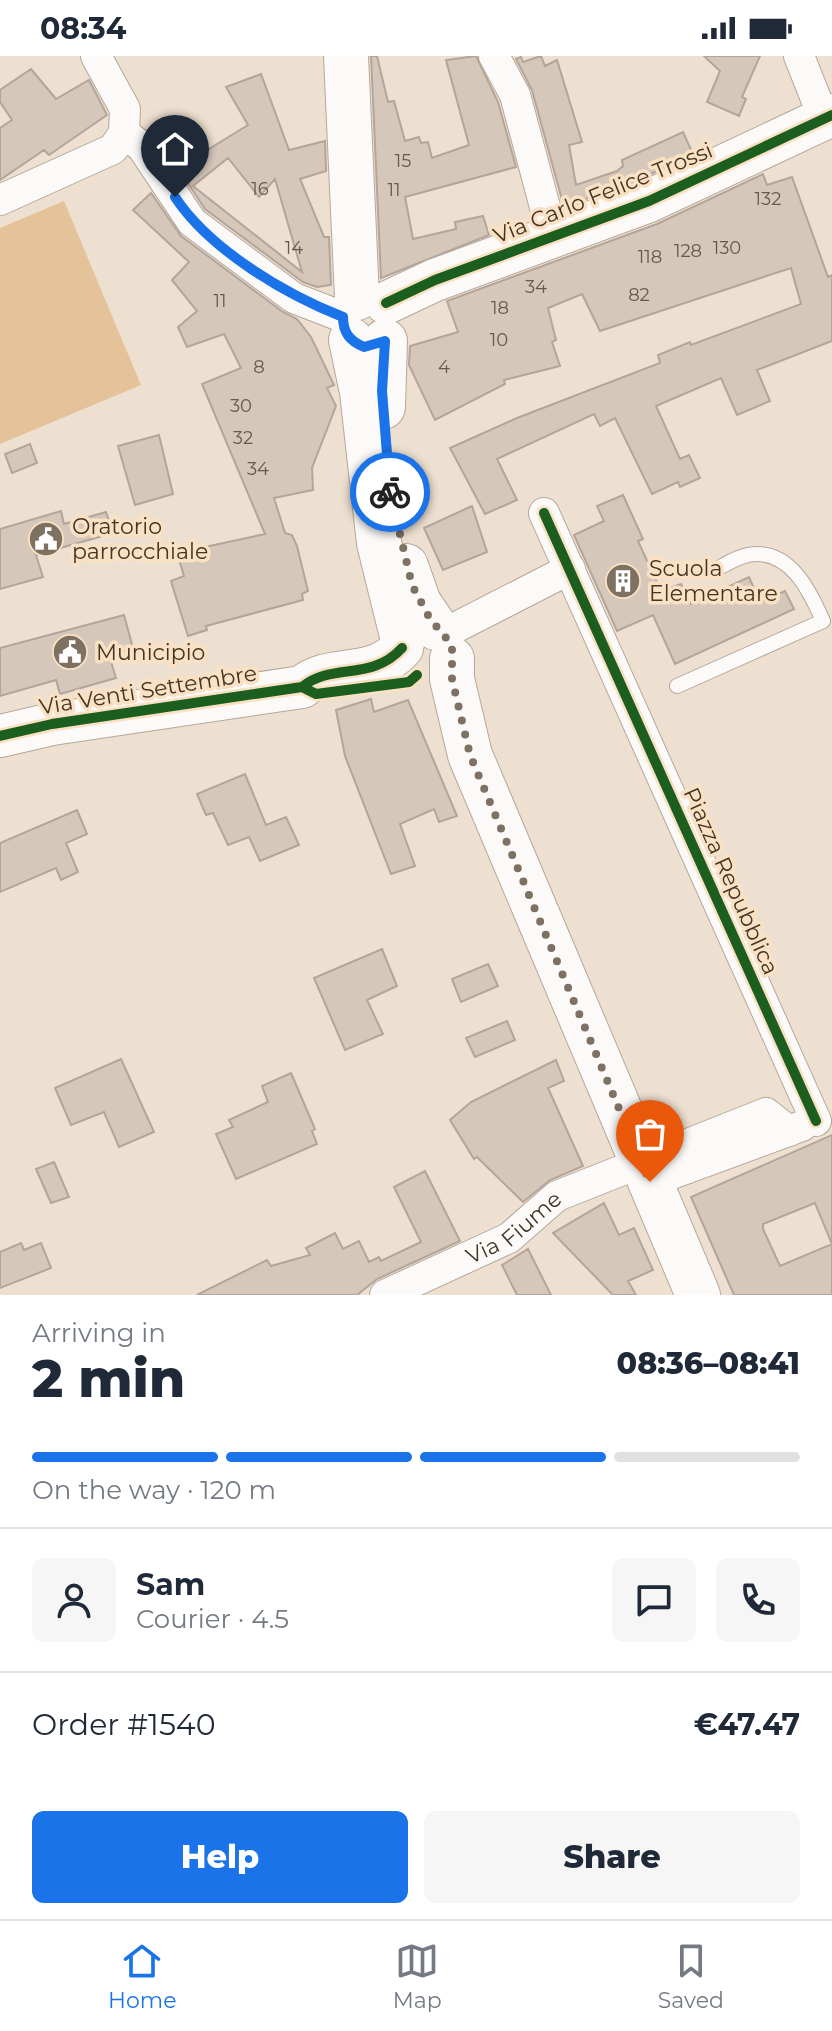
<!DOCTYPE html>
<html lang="en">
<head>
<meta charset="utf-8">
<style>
	body { margin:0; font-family:Montserrat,sans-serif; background:#f6f6f7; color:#1f2937; height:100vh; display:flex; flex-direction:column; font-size:30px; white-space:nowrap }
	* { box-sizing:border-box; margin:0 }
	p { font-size:26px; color:#747a83 }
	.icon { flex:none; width:44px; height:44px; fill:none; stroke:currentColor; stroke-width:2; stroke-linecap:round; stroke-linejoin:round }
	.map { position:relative; height:1239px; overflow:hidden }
	.sheet { display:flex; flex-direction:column; background:#fff; flex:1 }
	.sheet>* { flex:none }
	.pin { position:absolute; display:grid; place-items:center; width:68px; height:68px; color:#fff; margin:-82px -34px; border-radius:50% 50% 50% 0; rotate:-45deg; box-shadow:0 0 8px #0007 }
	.pin .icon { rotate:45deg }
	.courier { position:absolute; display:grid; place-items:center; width:80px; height:80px; margin:-40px; border:6px solid #1a73e8; border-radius:50%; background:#fff; color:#222; box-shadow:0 2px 10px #0007 }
	.head em { font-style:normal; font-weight:800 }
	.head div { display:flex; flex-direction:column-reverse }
	.head { display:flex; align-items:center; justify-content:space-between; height:136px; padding:0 32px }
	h1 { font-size:52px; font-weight:800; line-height:60px }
	.bar { display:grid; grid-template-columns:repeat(4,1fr); gap:12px 8px; align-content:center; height:96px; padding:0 32px }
	.bar i { height:10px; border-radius:6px; background:#e0e1e3 }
	.bar .current { background:#1a73e8 }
	.bar p { grid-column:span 4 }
	.line { display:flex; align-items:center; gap:20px; padding:0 32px; border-top:2px solid #e0e1e3 }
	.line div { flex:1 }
	.round { display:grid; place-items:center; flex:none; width:84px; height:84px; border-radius:12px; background:#f6f6f7 }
	.button { display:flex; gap:16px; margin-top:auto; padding:16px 32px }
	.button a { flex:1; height:92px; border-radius:12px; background:#1a73e8; color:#fff; font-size:32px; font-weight:800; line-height:92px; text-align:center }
	.button a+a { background:#f6f6f7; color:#1f2937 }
	.status { display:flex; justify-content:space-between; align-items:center; height:56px; padding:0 40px; background:#fff; direction:ltr }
	.status svg { height:22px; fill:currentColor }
	.tab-bar { display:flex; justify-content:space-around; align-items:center; height:112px; border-top:2px solid #e0e1e3; background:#fff; font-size:22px; color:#747a83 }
	.tab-bar a { display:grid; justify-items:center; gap:4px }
	.tab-bar .current { color:#1a73e8 }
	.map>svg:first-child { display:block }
</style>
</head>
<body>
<div class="status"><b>08:34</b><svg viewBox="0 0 49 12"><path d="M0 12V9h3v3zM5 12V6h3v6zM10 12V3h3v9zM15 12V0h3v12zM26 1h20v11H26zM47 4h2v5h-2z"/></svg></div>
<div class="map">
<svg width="832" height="1239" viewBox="0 0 832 1239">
	<rect width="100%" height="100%" fill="#eee0d0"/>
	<path fill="#e4c39b" d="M64,145L141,329L0,388V172Z"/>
	<path fill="#d6c7bb" stroke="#b3a599" stroke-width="2" fill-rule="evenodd" d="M371,0H377L388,46L394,45L405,85L419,81L421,87L428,86L432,102L469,89L446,4L476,0L498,46L516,111L405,141L413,183L456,173L455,166L483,160L489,179L381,222Z
		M541,0L545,10L557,4L582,86L569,89L576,129L617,115L623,110L622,104L683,76L693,98L640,123L564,151L532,34L516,3L521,1L523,6Z
		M704,0H760L742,41L746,43L739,60L707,46L720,15Z
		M31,13L56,43L89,24L107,59L49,99L44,94L0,124V72L12,64L0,46V34Z
		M261,18L289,94L325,85L326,115L300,123L324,181H329L331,229L317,231L303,226L205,153L178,112L248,69L226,31ZM228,102L259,141L275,123L302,216L193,130Z
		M763,118L767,129L792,121L828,221L832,219V285L757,314L770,345L737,359L721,322L656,350L680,403L689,399L700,422L680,431L678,426L652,438L615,362L600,370L594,358L497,403L517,444L485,458L450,392L517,362L660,307L658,299L690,286L691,289L801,248L791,212L600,275L582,238L548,252L556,284L552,286L560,310L504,324L505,328L435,364L409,309L410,290L458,276L447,245L657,168Z
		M151,137L181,180L283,256L297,263L311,281L334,329L327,332L336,350L312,412L313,434L274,442L285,477L292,479L297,490L308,535L302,538L303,544L206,570L207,574L188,580L171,525L184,520L177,497L265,478L202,328L241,312L224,278L187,291L178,271L197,255L172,224L189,206L133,154Z
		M159,379L173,438L135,449L118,390Z
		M30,388L37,407L12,417L5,398Z
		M623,439L643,483L638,485L661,535L681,528L691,548L749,521L760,546L785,535L794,553L675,608L653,559L617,575L574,479L604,465L597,450Z
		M472,450L487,496L443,514L424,472Z
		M61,455L64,468L106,456L113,477L36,499L43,521L0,533V473Z
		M124,559L133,592L109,599L116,622L60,638L56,624L0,640V592Z
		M371,643L374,656L408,644L457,760L439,766L434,753L400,768L415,810L391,818L345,700L336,654Z
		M245,718L266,769L286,761L299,789L260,805L249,781L228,789L213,757L206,759L197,738Z
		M77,754L87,778L66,787L78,816L61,824L56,812L0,836V787Z
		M382,893L397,930L367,944L383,978L345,994L314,922Z
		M488,908L498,930L461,946L452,923Z
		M507,965L515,984L475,1001L466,982Z
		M121,1003L154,1076L119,1091L104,1056L71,1069L55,1032Z
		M556,1004L564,1025L548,1032L583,1110L550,1124L523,1146L477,1101L474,1103L450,1064L471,1046Z
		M291,1017L315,1073L312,1075L317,1088L236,1123L216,1078L233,1071L229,1064L268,1046L262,1030Z
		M832,1079V1188L815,1147L763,1168V1173L780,1210L832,1188V1239H734L691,1141Z
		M54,1106L69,1141L51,1147L36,1113Z
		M425,1115L460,1185L377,1223L357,1239H197L267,1204L271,1210L310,1199L306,1192L335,1177L343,1193L359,1185L369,1206L379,1201L381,1205L421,1186L394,1131Z
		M604,1147L619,1179L634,1172L653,1214L628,1225L636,1239H613L553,1177Z
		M21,1187L24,1194L41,1187L51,1212L0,1232V1196Z
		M528,1193L551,1239H517L502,1209Z"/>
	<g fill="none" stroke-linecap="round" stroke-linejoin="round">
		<g stroke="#b5a89b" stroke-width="16">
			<path id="lane" d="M677,630L823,565C810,535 789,491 748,499C736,501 723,510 713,515"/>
		</g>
		<g stroke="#b5a89b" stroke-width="32">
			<g id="street">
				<path d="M96,0L125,53L124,77"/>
				<path d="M494,0L515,39L553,181"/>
				<path d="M799,0L824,63"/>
				<path d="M124,77L142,91L192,166L294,242L343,261"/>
				<path d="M0,144L113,93L124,77"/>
				<path d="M544,457L816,1065"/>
				<path d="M445,577L570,513"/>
				<path d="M650,1126L802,1070"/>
				<path id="s1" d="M385,1239L509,1182L557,1140L766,1057L789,1075"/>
			</g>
		</g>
		<g stroke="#b5a89b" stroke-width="44">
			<path id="secondary" d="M386,247L435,224L649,145L832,59
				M0,680L52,668L302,631C332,606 371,626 402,592"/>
		</g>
		<g stroke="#b5a89b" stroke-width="46">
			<path id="primary" d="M346,0L357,242
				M351,284L362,336L379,487L403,584
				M383,351L385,285
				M406,510L419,547L436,572
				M452,603V623L470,699L698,1239"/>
		</g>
		<use href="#lane" stroke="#fcfaf8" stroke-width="14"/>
		<use href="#street" stroke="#fcfaf8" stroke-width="30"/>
		<use href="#secondary" stroke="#fcfaf8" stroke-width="42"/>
		<use href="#primary" stroke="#fcfaf8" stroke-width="44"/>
		<g stroke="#fbe1c3" stroke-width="15">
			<path id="cycleway" d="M386,247L435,224L649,145L832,59
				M544,457L816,1065
				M302,631L316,638L409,626L417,619
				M0,680L52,668L302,631C332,606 371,626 402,592"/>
		</g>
		<use href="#cycleway" stroke="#1b5e20" stroke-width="10"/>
	</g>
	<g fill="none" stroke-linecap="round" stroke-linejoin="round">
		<path stroke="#7e7162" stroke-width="8" stroke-dasharray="0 14.4" d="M390,436L412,529L430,563L452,589V623L470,699L650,1126"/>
		<path stroke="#1a73e8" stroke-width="10" d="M175,141C210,194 285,238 343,261C343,277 350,285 364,291L385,285L382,335L390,436"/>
	</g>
	<defs>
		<g id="civic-disc" transform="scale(1.8)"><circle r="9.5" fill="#7e7162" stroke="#fbe1c3"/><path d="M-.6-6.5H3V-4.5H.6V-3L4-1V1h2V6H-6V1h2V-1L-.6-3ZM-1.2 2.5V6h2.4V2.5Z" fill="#fff"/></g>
		<g id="building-disc" transform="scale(1.8)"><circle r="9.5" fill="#7e7162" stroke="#fbe1c3"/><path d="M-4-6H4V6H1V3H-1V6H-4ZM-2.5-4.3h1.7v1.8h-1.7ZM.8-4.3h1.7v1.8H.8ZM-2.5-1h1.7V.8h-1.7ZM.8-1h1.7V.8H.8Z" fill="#fff"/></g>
	</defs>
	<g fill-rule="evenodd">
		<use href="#civic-disc" x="46" y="483"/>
		<use href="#building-disc" x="623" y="525"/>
		<use href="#civic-disc" x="70" y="596"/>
	</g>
	<g text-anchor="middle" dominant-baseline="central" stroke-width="7" stroke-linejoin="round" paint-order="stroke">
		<g font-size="18" fill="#675a4b">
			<text x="403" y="105">15</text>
			<text x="260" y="133">16</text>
			<text x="394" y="134">11</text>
			<text x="768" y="143">132</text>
			<text x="294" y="192">14</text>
			<text x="727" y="192">130</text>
			<text x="688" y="195">128</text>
			<text x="650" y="201">118</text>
			<text x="536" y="231">34</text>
			<text x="639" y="239">82</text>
			<text x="220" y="245">11</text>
			<text x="500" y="252">18</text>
			<text x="499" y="284">10</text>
			<text x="259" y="311">8</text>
			<text x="444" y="311">4</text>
			<text x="241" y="350">30</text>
			<text x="243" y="382">32</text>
			<text x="258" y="413">34</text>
		</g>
		<g font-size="22" fill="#423526" stroke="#fbe1c3">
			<text transform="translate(603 137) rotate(-22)">Via Carlo Felice Trossi</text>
			<text transform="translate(148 634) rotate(-9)">Via Venti Settembre</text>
			<text transform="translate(731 825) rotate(66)">Piazza Repubblica</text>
			<text stroke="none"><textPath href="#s1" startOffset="146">Via Fiume</textPath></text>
		</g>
		<g font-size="22" fill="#423526" stroke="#fbe1c3" text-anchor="start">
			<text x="72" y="470">Oratorio<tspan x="72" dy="25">parrocchiale</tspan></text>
			<text x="649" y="512">Scuola<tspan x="649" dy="25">Elementare</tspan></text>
			<text x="96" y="596">Municipio</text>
		</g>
	</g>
</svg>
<div class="pin" style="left:650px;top:1126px;background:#ea580c"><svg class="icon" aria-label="bag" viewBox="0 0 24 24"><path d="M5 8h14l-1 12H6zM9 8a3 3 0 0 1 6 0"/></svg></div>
<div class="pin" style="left:175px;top:141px;background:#1f2937"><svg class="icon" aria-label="home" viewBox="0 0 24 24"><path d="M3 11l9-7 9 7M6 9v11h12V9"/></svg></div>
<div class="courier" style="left:390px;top:436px"><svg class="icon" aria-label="bike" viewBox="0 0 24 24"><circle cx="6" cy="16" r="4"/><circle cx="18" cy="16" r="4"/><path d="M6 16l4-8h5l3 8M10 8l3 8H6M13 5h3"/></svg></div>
</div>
<section class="sheet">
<div class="head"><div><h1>2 min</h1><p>Arriving in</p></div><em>08:36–08:41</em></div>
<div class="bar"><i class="current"></i><i class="current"></i><i class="current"></i><i></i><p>On the way · 120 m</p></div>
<div class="line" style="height:144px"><a class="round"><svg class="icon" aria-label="person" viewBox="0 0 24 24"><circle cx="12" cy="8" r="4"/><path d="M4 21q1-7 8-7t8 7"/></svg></a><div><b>Sam</b><p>Courier · 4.5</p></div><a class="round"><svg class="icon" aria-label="chat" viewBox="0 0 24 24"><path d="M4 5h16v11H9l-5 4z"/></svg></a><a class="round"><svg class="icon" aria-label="phone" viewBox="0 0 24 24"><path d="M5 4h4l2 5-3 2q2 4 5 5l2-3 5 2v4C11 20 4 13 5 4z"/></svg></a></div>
<div class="line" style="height:104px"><div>Order #1540</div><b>€47.47</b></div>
<div class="button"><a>Help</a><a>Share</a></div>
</section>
<nav class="tab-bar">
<a class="current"><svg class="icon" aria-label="home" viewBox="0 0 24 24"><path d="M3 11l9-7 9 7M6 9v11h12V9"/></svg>Home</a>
<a><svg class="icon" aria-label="map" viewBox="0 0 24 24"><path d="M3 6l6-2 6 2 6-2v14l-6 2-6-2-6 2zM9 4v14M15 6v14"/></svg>Map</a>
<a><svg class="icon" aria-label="saved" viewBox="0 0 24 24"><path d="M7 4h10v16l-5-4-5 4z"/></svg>Saved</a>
</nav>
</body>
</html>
